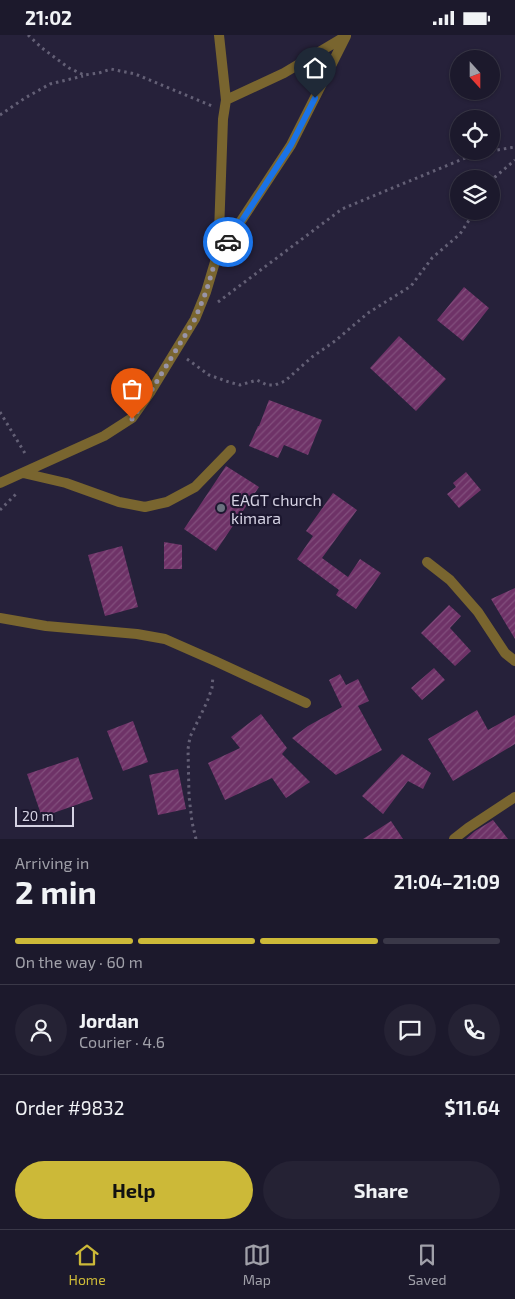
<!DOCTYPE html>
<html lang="en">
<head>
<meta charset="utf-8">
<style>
	body { margin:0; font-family:"Exo 2",sans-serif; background:#252234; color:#f1f3f6; height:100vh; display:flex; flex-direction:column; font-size:19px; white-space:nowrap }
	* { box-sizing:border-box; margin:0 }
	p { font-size:16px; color:#a0a0a9 }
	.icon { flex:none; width:28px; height:28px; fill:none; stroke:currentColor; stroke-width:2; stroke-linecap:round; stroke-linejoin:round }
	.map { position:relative; height:804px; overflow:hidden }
	.panel { display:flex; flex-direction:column; background:#1c192c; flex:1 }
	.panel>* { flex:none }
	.needle { width:32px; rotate:159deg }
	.controls { position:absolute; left:450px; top:15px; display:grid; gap:10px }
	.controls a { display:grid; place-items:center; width:50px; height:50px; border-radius:50%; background:#1c192c; box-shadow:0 1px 4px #0004,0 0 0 1px #3a3848; font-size:25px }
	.scale { position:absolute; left:15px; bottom:12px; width:59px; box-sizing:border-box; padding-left:5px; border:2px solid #d5d2e3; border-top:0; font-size:14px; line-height:18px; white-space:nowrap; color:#d5d2e3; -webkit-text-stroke:4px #1c172f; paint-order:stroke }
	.pin { position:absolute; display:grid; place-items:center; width:42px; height:42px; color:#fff; margin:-51px -21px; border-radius:50% 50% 50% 0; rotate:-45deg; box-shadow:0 0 5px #0007 }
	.pin .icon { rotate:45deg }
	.courier { position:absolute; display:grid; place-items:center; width:50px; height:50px; margin:-25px; border:4px solid #1a73e8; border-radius:50%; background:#fff; color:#222; box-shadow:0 1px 6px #0007 }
	.headline em { font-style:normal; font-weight:700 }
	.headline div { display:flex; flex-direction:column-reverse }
	.headline { display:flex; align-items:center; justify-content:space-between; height:85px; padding:0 15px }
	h1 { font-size:32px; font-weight:700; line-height:38px }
	.bar { display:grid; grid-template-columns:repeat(4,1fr); gap:8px 5px; align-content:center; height:60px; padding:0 15px }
	.bar i { height:6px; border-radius:4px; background:#3a3848 }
	.bar .current { background:#ccb938 }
	.bar p { grid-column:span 4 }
	.line { display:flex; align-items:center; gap:12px; padding:0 15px; border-top:1px solid #3a3848 }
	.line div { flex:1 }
	.round { display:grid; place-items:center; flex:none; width:52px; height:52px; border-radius:26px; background:#252234 }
	.button { display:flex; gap:10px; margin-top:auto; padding:10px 15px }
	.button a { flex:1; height:58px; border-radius:30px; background:#ccb938; color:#111; font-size:20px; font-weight:700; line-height:58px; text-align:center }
	.button a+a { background:#252234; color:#f1f3f6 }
	.status { display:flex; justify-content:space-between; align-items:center; height:35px; padding:0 25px; background:#1c192c; direction:ltr }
	.status svg { height:14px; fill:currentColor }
	.tab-bar { display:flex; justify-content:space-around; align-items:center; height:70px; border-top:1px solid #3a3848; background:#1c192c; font-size:14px; color:#a0a0a9 }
	.tab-bar a { display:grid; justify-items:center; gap:2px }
	.tab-bar .current { color:#ccb938 }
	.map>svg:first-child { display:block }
</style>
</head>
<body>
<div class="status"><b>21:02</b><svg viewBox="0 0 49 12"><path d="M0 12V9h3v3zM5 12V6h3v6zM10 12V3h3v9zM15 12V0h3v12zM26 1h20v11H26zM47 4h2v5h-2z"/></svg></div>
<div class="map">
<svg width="515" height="804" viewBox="0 0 515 804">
	<defs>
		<pattern id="building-hatch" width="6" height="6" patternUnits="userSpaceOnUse" patternTransform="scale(1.25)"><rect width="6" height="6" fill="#6e3267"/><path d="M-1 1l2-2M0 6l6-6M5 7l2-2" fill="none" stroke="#824f7d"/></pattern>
	</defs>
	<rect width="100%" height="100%" fill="#26213a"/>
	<path fill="url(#building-hatch)" d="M464,252L489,273L463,306L437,285Z
		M399,301L446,344L416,376L370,333Z
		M269,365L322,385L308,420L284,410L278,423L249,411L258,391H259Z
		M226,431L259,452L216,516L184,494Z
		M466,437L481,455L459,473L447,459L456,452L453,448Z
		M333,458L357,475L322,523L348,542L360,524L381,538L356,574L336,560L339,555L297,524L313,501L306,496Z
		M164,507L182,510V534H164Z
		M122,511L138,572L105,581L88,520Z
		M515,553V604L491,564Z
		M449,570L461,581L450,593L471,616L455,631L421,598Z
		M434,633L445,645L422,665L411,653Z
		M340,639L346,650L358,644L369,666L358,671L382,715L336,740L292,703L308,691L342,672L329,645Z
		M477,675L488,695L515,680V709L453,746L428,704Z
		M261,679L287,713L282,719L310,747L286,763L272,743L225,765L208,728L240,713L231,702Z
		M133,686L148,727L123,736L107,696Z
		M402,719L431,738L423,754L408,746L383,779L362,761Z
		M78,722L93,764L42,782L27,739Z
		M178,734L186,774L158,780L149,740Z
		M493,785L508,804H466L475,796Z
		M391,786L403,804H363Z"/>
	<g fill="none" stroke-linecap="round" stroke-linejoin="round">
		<path stroke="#646076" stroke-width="3" stroke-dasharray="2.5 4" stroke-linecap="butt" d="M28,0L42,13L69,33L84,40L99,38L111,34L135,39L212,71
			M0,80L25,63L50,49L83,41
			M491,116L515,112
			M491,148L495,142L515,125
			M218,267L342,174L477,118L488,116
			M187,324L209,340L229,347L240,350L257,345L267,350H275L285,346L312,322L335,306L368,278L411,251L432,223L460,199L475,176
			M0,377L26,420
			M0,475L18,457
			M196,804L192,787L189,761L188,714L190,702L207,667L212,653L213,641"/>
		<path stroke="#79652f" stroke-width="10" d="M226,65L284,38L346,1
			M216,224L291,110L346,1
			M23,438L66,448L119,467L145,472L167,467L195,452L231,415
			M0,448L104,401L132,383L151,356L195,284L206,257L215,227L219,198L223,84L226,65L219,0
			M427,527L450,545L478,577L505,618L515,626
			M0,583L46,591L137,599L165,604L215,626L306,668
			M454,804L468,793L515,762"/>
	</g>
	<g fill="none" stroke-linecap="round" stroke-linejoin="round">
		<path stroke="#9894a8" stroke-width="5" stroke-dasharray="0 9" d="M132,384L151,356L195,284L206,257L215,227L228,207"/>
		<path stroke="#1a73e8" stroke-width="6" d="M228,207L291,110L315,63"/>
	</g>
	<circle fill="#6b7280" stroke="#1c172f" stroke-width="2" cx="221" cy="473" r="5"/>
	<g text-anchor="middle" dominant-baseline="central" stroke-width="4.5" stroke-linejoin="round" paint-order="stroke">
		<g font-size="16" fill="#d5d2e3" stroke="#1c172f" text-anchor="start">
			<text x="231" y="464">EAGT church<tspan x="231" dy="18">kimara</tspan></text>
		</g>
	</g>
</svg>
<div class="controls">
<a><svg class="needle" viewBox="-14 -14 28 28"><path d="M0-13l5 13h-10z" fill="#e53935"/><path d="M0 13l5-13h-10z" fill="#a0a0a9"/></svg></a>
<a><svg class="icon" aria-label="locate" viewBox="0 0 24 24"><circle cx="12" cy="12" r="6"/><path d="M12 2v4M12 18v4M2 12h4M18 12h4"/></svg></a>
<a><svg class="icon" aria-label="layers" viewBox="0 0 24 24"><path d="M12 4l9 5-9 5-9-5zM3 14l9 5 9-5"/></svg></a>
</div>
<div class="scale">20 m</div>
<div class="pin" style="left:132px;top:384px;background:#ea580c"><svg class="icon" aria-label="bag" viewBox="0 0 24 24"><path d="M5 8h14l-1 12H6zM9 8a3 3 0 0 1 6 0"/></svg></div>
<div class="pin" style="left:315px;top:63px;background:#1f2937"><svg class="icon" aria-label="home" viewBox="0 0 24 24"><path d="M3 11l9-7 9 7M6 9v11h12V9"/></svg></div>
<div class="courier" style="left:228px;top:207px"><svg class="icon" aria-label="car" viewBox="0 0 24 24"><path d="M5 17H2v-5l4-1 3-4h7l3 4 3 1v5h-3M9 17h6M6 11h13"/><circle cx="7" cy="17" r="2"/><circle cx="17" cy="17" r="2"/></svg></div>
</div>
<section class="panel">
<div class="headline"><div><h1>2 min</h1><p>Arriving in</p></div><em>21:04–21:09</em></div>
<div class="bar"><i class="current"></i><i class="current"></i><i class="current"></i><i></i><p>On the way · 60 m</p></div>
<div class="line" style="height:90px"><a class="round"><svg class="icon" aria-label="person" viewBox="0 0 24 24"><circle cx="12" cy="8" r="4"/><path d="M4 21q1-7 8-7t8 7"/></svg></a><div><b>Jordan</b><p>Courier · 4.6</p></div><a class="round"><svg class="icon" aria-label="chat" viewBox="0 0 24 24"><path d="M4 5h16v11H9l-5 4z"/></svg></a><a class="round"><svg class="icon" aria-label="phone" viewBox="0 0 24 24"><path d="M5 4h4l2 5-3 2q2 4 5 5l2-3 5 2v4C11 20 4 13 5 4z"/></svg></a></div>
<div class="line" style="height:65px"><div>Order #9832</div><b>$11.64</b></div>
<div class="button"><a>Help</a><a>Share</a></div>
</section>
<nav class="tab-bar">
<a class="current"><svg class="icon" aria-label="home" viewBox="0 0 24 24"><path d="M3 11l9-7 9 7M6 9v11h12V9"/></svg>Home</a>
<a><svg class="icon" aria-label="map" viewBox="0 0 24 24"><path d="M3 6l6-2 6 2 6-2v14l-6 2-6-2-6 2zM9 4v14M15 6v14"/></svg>Map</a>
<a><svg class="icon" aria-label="saved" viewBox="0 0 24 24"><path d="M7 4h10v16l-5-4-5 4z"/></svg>Saved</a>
</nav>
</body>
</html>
